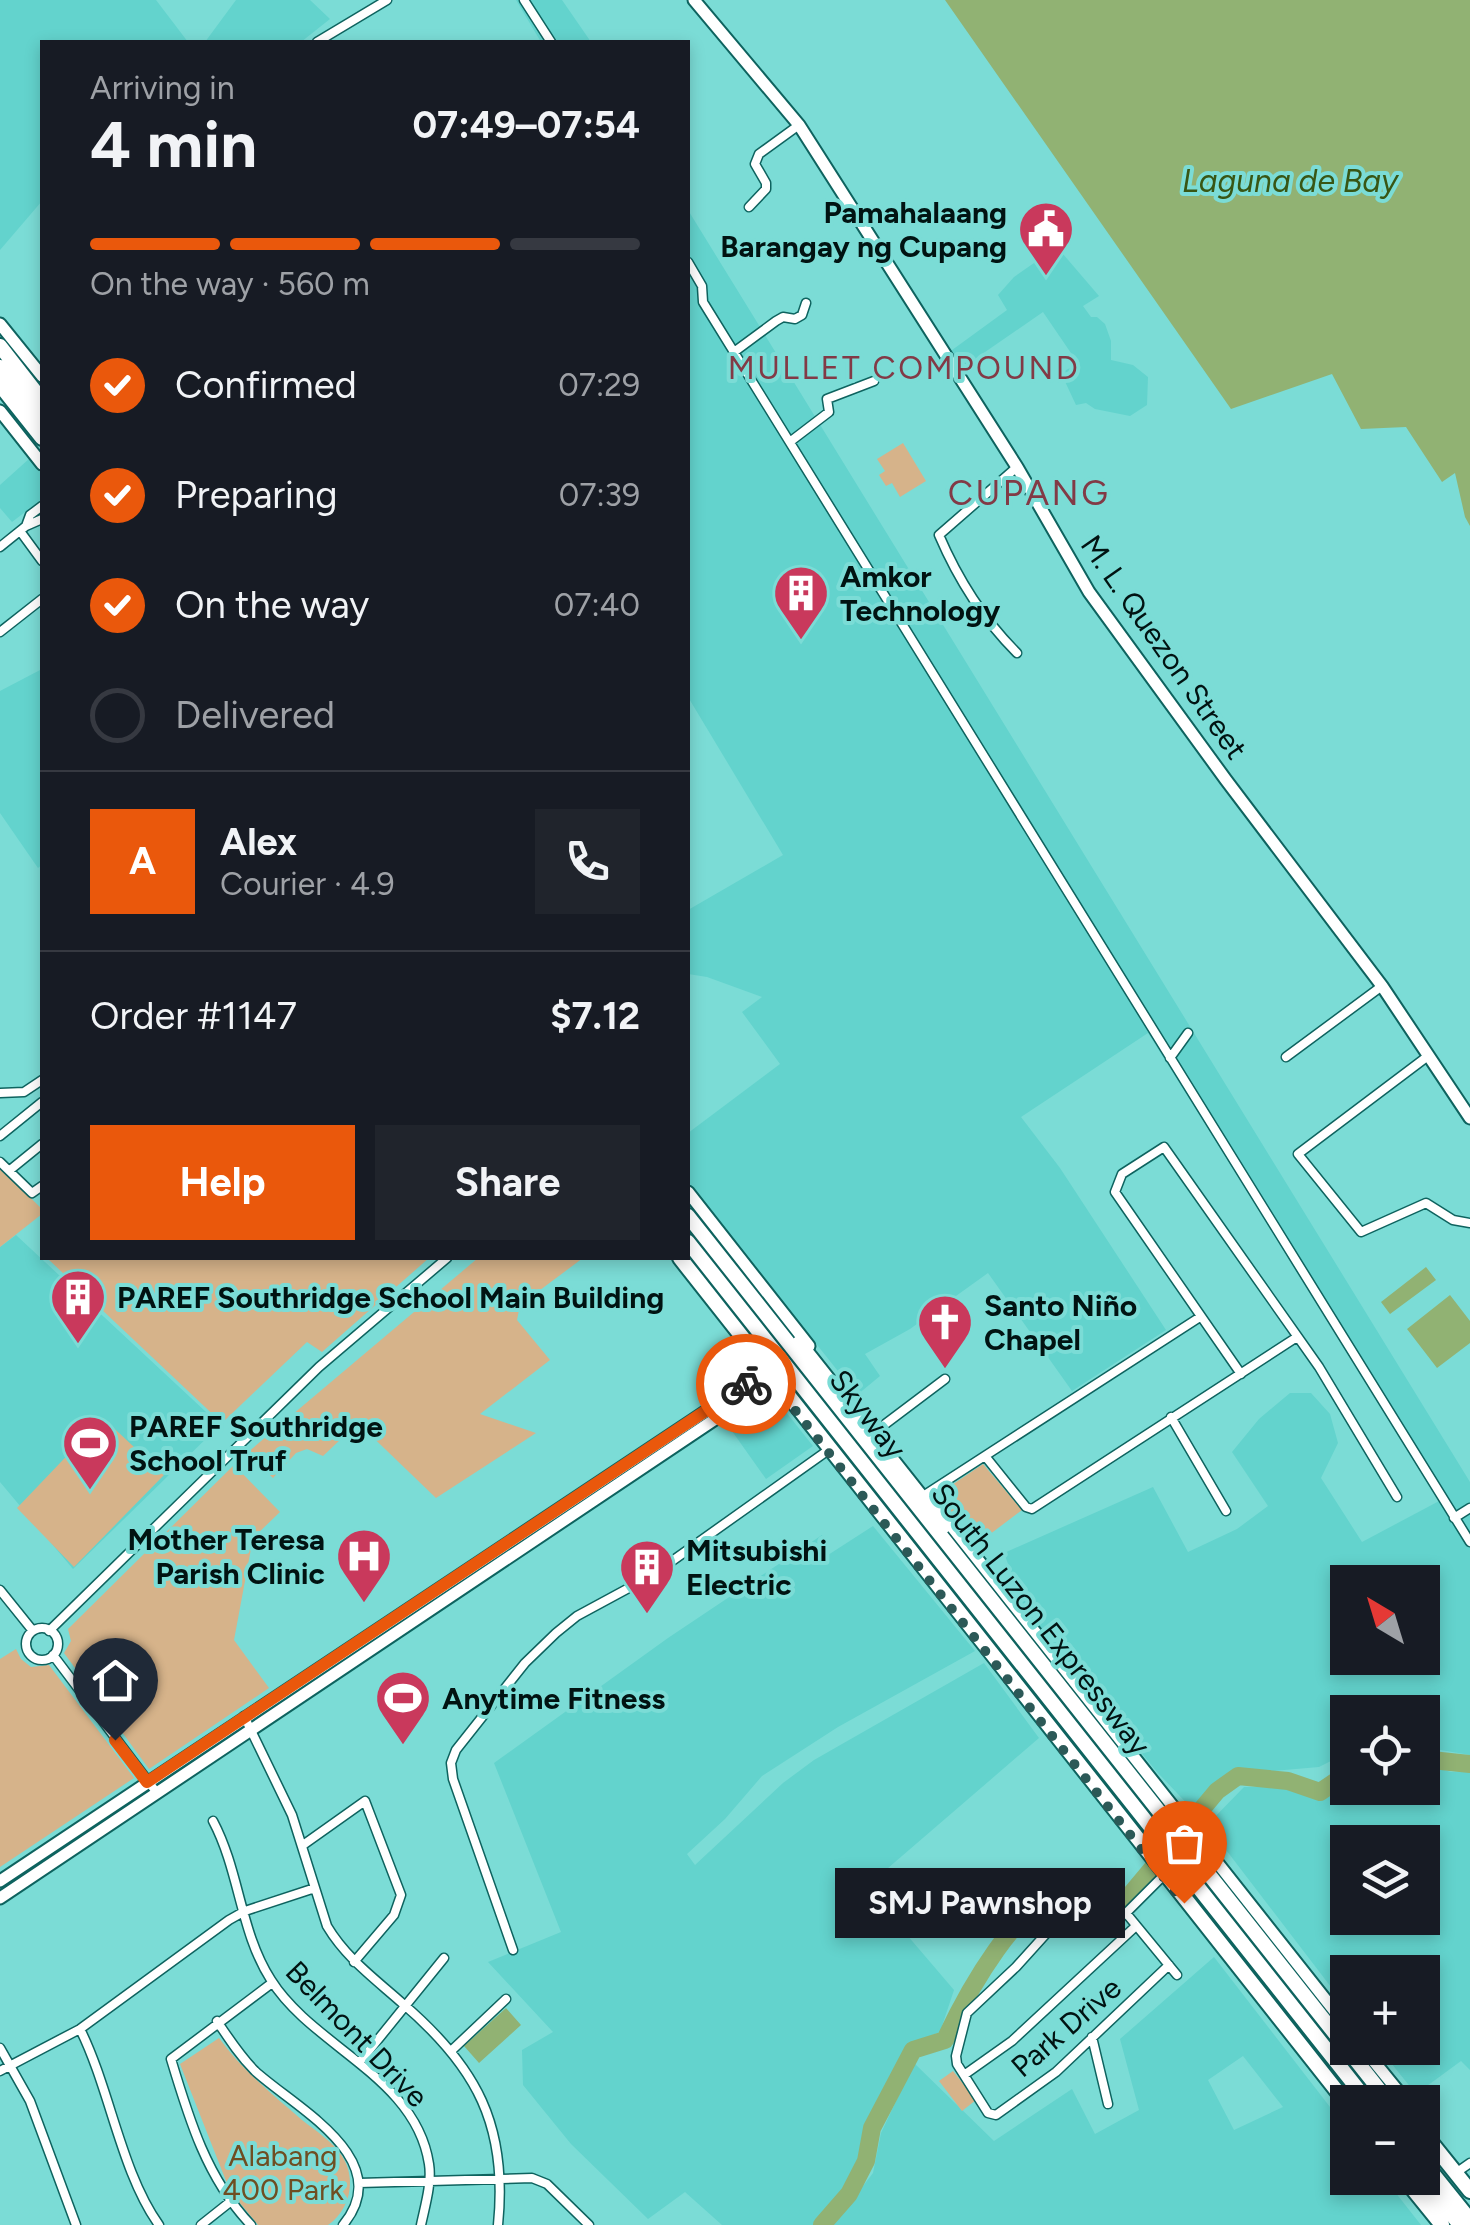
<!DOCTYPE html>
<html lang="en">
<head>
<meta charset="utf-8">
<style>
	body { margin:0; font-family:Figtree,sans-serif; background:#20242c; color:#f1f3f6; height:100vh; display:flex; flex-direction:column; font-size:38px; white-space:nowrap }
	* { box-sizing:border-box; margin:0 }
	p { font-size:32px; color:#9ea1a6 }
	.icon { flex:none; width:55px; height:55px; fill:none; stroke:currentColor; stroke-width:2; stroke-linecap:round; stroke-linejoin:round }
	.map { position:relative; flex:1; overflow:hidden }
	.panel { position:absolute; left:40px; top:40px; width:650px; height:1220px; display:flex; flex-direction:column; background:#171b24; border-radius:0px; box-shadow:0 5px 15px #0003 }
	.panel>* { flex:none }
	.needle { width:65px; rotate:322deg }
	.fabs { position:absolute; left:1330px; top:1565px; display:grid; gap:20px }
	.fabs a { display:grid; place-items:center; width:110px; height:110px; border-radius:0px; background:#171b24; box-shadow:0 5px 15px #0003; font-size:50px }
	.pin { position:absolute; display:grid; place-items:center; width:85px; height:85px; color:#fff; margin:-102px -42px; border-radius:50% 50% 50% 0; rotate:-45deg; box-shadow:0 0 10px #0007 }
	.pin .icon { rotate:45deg }
	.courier { position:absolute; display:grid; place-items:center; width:100px; height:100px; margin:-50px; border:8px solid #ea580c; border-radius:50%; background:#fff; color:#222; box-shadow:0 2px 12px #0007 }
	.bubble { position:absolute; height:70px; border-radius:0px; background:#171b24; box-shadow:0 5px 15px #0003; font-size:32px; font-weight:700; line-height:70px; text-align:center }
	.head em { font-style:normal; font-weight:700 }
	.head div { display:flex; flex-direction:column-reverse }
	.head { display:flex; align-items:center; justify-content:space-between; height:170px; padding:0 50px }
	h1 { font-size:65px; font-weight:700; line-height:75px }
	.bar { display:grid; grid-template-columns:repeat(4,1fr); gap:15px 10px; align-content:center; height:120px; padding:0 50px }
	.bar i { height:12px; border-radius:8px; background:#363941 }
	.bar .active { background:#ea580c }
	.bar p { grid-column:span 4 }
	.line { display:flex; align-items:center; gap:25px; padding:0 50px; border-top:2px solid #363941 }
	.line div { flex:1 }
	.round { display:grid; place-items:center; flex:none; width:105px; height:105px; border-radius:0px; background:#20242c }
	ol { padding:0 50px; list-style:none }
	li { display:flex; align-items:center; gap:30px; height:110px }
	li p { margin-inline-start:auto }
	li .icon { padding:10px; border-radius:50%; background:#ea580c; color:#fff; stroke-width:4 }
	li:last-child { color:#9ea1a6 }
	li i { width:55px; height:55px; border:5px solid #363941; border-radius:50% }
	.cta { display:flex; gap:20px; margin-top:auto; padding:20px 50px }
	.cta a { flex:1; height:115px; border-radius:0px; background:#ea580c; color:#fff; font-size:40px; font-weight:700; line-height:115px; text-align:center }
	.cta a+a { background:#20242c; color:#f1f3f6 }
	.map>svg:first-child { display:block }
</style>
</head>
<body>
<div class="map">
<svg width="1470" height="2225" viewBox="0 0 1470 2225">
	<rect width="100%" height="100%" fill="#7bdcd6"/>
	<path fill="#63d3cd" fill-rule="evenodd" d="M0,0H156L188,42H42V201L0,250Z
		M236,0H310L330,19L301,42H205Z
		M516,0H562L591,42H541Z
		M688,210L1470,1482V1755L1423,1747L1422,1712H1348L1347,1753L1319,1767L1237,1774L1196,1813L1157,1772L1025,1610L1004,1553L1153,1487L1188,1552L1237,1529L1268,1506L1232,1452L1259,1419L1290,1393H1311L1330,1414L1338,1443L1321,1478L1362,1542L1441,1500L1148,1033L1021,1117L1060,1168L1166,1330L1072,1391L988,1273L910,1329L865,1354L880,1376L857,1395L688,1183V1133L780,1064L742,1012L762,997L707,977L688,974V910L783,855L688,697ZM1348,1582H1422V1658H1348Z
		M1057,247L1099,296L1083,306L1091,317H1097L1105,324L1111,341V360L1133,365L1148,377L1147,405L1130,416L1095,409L1086,403L1076,405L1061,373L1075,365L1073,356L1043,312L959,370L948,353L1007,310L998,295L1014,277Z
		M30,458L42,472V499L12,522L0,508V485Z
		M42,669V865L38,868L0,813V691Z
		M16,1235L220,1425L73,1569L0,1482V1247Z
		M770,1392L813,1446L766,1479L727,1424Z
		M873,1526L975,1651L838,1727L762,1776L725,1819L687,1854L695,1865L783,1783L814,1760L984,1663L1039,1738L866,1887L954,1990L940,2032L909,2044L875,2109L866,2161L849,2188L814,2225H722L685,2192L648,2219L571,2144L523,2085L522,2050L553,2032L488,1962L561,1932L494,1763L668,1638L822,1535L828,1555Z
		M1423,1764L1451,1772L1470,1771V2070L1461,2061L1416,2094L1379,2048H1422V1972H1348L1347,2008L1207,1825L1244,1787H1305L1329,1782L1347,1772L1348,1788H1422ZM1422,1842V1918H1348V1842Z
		M1214,1957L1347,2129L1348,2178H1384L1421,2225H833L873,2173L881,2133L914,2063L994,2141L1072,2089L1095,2134L1139,2110L1120,2039ZM1243,2056L1283,2107L1234,2130L1208,2080Z"/>
	<path fill="#d6b38a" d="M903,443L926,481L900,497L892,483L886,486L879,475L885,471L877,459Z
		M0,1168L42,1209V1214L0,1247Z
		M47,1258H429L322,1352L307,1342L222,1423Z
		M478,1258H583L520,1305L517,1320L550,1360L480,1414L536,1433L436,1498L358,1423L323,1456L307,1449L296,1453L273,1478L247,1453Z
		M103,1418L164,1475L74,1567L17,1508Z
		M983,1464L1022,1510L977,1544L937,1495Z
		M234,1465L280,1512L253,1538L234,1640L269,1688L149,1769L64,1653L71,1641L68,1629Z
		M16,1649L21,1659L31,1667L49,1665L134,1778L0,1867V1659Z
		M219,2038C242,2070 273,2095 302,2120C315,2130 334,2143 342,2156C357,2179 350,2210 328,2225H258L230,2191L180,2064Z
		M953,2071L976,2100L962,2111L939,2081Z"/>
	<path fill="#91b273" d="M945,0H1470V526L1465,517L1455,473L1442,482L1406,427L1361,429L1332,374L1231,409Z
		M1426,1267L1436,1280L1390,1314L1381,1302Z
		M1450,1295L1470,1321V1343L1437,1368L1407,1329Z
		M506,2008L521,2025L479,2063L464,2046Z"/>
	<g fill="none" stroke-linecap="round" stroke-linejoin="round">
		<path stroke="#91b273" stroke-width="18" d="M1422,1759L1470,1764
			M822,2225L849,2194L866,2161L872,2128L913,2050L945,2040C964,1999 1020,1892 1072,1890C1091,1889 1107,1905 1125,1901L1217,1791L1238,1776L1288,1781L1320,1792L1348,1773"/>
		<g stroke="#0e635f" stroke-width="11">
			<path id="street" d="M524,0L551,42
				M317,42L387,0
				M749,207L766,189V183L755,164L759,154L799,125
				M688,262L702,286L703,302L1470,1542
				M734,352L776,321L783,317L795,319L802,315L806,303
				M791,441L829,412L827,399L874,381
				M26,526L30,515L42,506
				M20,531L42,561
				M0,547L26,526L42,519
				M0,632L42,599
				M1017,653C984,620 957,577 939,535L1017,467
				M1428,1056L1298,1154L1361,1232L1426,1203L1453,1220L1470,1223
				M1286,1057L1382,986
				M1170,1058L1188,1033
				M0,1093L24,1092L42,1080
				M0,1136L42,1102
				M0,1162L32,1193L42,1186
				M10,1170L42,1144
				M1241,1374L1115,1192L1122,1174L1164,1147L1319,1367L1397,1497
				M1171,1417L1226,1511
				M876,1431L945,1379
				M985,1456L1026,1507L1032,1509L1297,1337
				M926,1494L1200,1317
				M1454,1518L1470,1508
				M0,1590L33,1631
				M26 1644a16 16 0 1 1 32 0a16 16 0 1 1-32 0Z
				M49,1631L319,1367L447,1258
				M53,1655L157,1793
				M244,1716L292,1815L327,1926C346,1958 375,1979 402,2003C477,2067 508,2126 498,2225
				M213,1821C240,1872 240,1932 271,1980C313,2047 416,2077 429,2164C432,2183 425,2206 421,2225
				M303,1845L365,1801L401,1895L394,1915L354,1962
				M1126,1913L1177,1975
				M1108,1926L1126,1913L1163,1876
				M1124,1935C1107,1925 1084,1909 1063,1915L1016,1967L967,2013L956,2056L957,2064L988,2113L996,2115L1056,2072L1169,1965
				M513,1950L453,1779L451,1763L456,1750L525,1663L556,1633L577,1616L651,1576L827,1451
				M217,2021C229,2039 240,2056 255,2071C294,2107 398,2159 343,2225
				M80,2029C110,2089 121,2172 159,2225
				M1092,2037L1108,2104
				M0,2048L30,2101L76,2225
				M451,2051L506,1999
				M359,2063L444,1958
				M0,2071L80,2029L229,1920L245,1911L315,1888
				M964,2075L1012,2041L1136,1926
				M1460,2170L1470,2163
				M359,2183L532,2178L547,2184L589,2225
				M201,2225L230,2202
				M251,2225C207,2179 189,2119 171,2059L272,1983"/>
		</g>
		<g stroke="#0e635f" stroke-width="15">
			<path id="secondary" d="M694,0L799,125L1017,467L1089,592L1226,780L1382,986L1470,1118
				M0,324L42,376
				M0,411L42,464
				M688,1192L809,1346
				M941,1513L1348,2028
				M0,1881L765,1372
				M0,1898L772,1381
				M1363,2048L1407,2102"/>
		</g>
		<g stroke="#0e635f" stroke-width="18">
			<path id="highway" d="M0,346L42,400
				M0,367L42,419
				M0,385L42,438
				M688,1216L1389,2102
				M688,1242L1368,2102
				M680,1258L1348,2105
				M799,1343L944,1526
				M1422,2131L1470,2191
				M1422,2160L1470,2220
				M1404,2178L1442,2225
				M1422,2178L1460,2225"/>
		</g>
		<use href="#street" stroke="#fff" stroke-width="8"/>
		<use href="#secondary" stroke="#fff" stroke-width="11"/>
		<use href="#highway" stroke="#fff" stroke-width="14"/>
	</g>
	<g fill="none" stroke-linecap="round" stroke-linejoin="round">
		<path stroke="#2c5957" stroke-width="10" stroke-dasharray="0 18" d="M746,1384L765,1372L1184,1903"/>
		<path stroke="#ea580c" stroke-width="12" d="M115,1740L147,1782L746,1384"/>
	</g>
	<defs>
		<g id="civic-pin" transform="scale(2.875)"><path d="M0 17L-7.5 6A9.5 9.5 0 1 1 7.5 6Z" fill="#c9395c" stroke="#7bdcd6"/><path d="M-.6-6.5H3V-4.5H.6V-3L4-1V1h2V6H-6V1h2V-1L-.6-3ZM-1.2 2.5V6h2.4V2.5Z" fill="#fff"/></g>
		<g id="building-pin" transform="scale(2.875)"><path d="M0 17L-7.5 6A9.5 9.5 0 1 1 7.5 6Z" fill="#c9395c" stroke="#7bdcd6"/><path d="M-4-6H4V6H1V3H-1V6H-4ZM-2.5-4.3h1.7v1.8h-1.7ZM.8-4.3h1.7v1.8H.8ZM-2.5-1h1.7V.8h-1.7ZM.8-1h1.7V.8H.8Z" fill="#fff"/></g>
		<g id="church-pin" transform="scale(2.875)"><path d="M0 17L-7.5 6A9.5 9.5 0 1 1 7.5 6Z" fill="#c9395c" stroke="#7bdcd6"/><path d="M-1.2-6h2.4v3.5h3.3v2.4h-3.3V6h-2.4V-.1h-3.3v-2.4h3.3Z" fill="#fff"/></g>
		<g id="stadium-pin" transform="scale(2.875)"><path d="M0 17L-7.5 6A9.5 9.5 0 1 1 7.5 6Z" fill="#c9395c" stroke="#7bdcd6"/><path d="M0-5a6.5 5 0 1 0 0 10a6.5 5 0 1 0 0-10ZM-3.5-1.8h7v3.6h-7Z" fill="#fff"/></g>
		<g id="hospital-pin" transform="scale(2.875)"><path d="M0 17L-7.5 6A9.5 9.5 0 1 1 7.5 6Z" fill="#c9395c" stroke="#7bdcd6"/><path d="M-5-5h3v3.5h4V-5h3V5h-3V1.5h-4V5h-3Z" fill="#fff"/></g>
	</defs>
	<g fill-rule="evenodd">
		<use href="#civic-pin" x="1046" y="229"/>
		<use href="#building-pin" x="801" y="593"/>
		<use href="#building-pin" x="78" y="1297"/>
		<use href="#church-pin" x="945" y="1322"/>
		<use href="#stadium-pin" x="90" y="1443"/>
		<use href="#hospital-pin" x="364" y="1556"/>
		<use href="#building-pin" x="647" y="1567"/>
		<use href="#stadium-pin" x="403" y="1698"/>
	</g>
	<g text-anchor="middle" dominant-baseline="central" stroke-width="8" stroke-linejoin="round" paint-order="stroke">
		<g font-size="30" font-weight="bold" fill="#011312" stroke="#7bdcd6" text-anchor="start">
			<text x="1007" y="212" text-anchor="end">Pamahalaang<tspan x="1007" dy="34">Barangay ng Cupang</tspan></text>
			<text x="840" y="576">Amkor<tspan x="840" dy="34">Technology</tspan></text>
			<text x="117" y="1297">PAREF Southridge School Main Building</text>
			<text x="984" y="1305">Santo Niño<tspan x="984" dy="34">Chapel</tspan></text>
			<text x="129" y="1426">PAREF Southridge<tspan x="129" dy="34">School Truf</tspan></text>
			<text x="325" y="1539" text-anchor="end">Mother Teresa<tspan x="325" dy="34">Parish Clinic</tspan></text>
			<text x="686" y="1550">Mitsubishi<tspan x="686" dy="34">Electric</tspan></text>
			<text x="442" y="1698">Anytime Fitness</text>
		</g>
		<g font-size="30" fill="#011312" stroke="#7bdcd6">
			<text transform="translate(1164 647) rotate(55)">M. L. Quezon Street</text>
			<text transform="translate(868 1414) rotate(52)">Skyway</text>
			<text transform="translate(1041 1619) rotate(52)">South Luzon Expressway</text>
			<text transform="translate(1066 2027) rotate(-41)">Park Drive</text>
			<text transform="translate(357 2034) rotate(46)">Belmont Drive</text>
		</g>
		<g font-size="30" fill="#6f4e22" stroke="#7bdcd6">
			<text x="283" y="2155">Alabang<tspan x="283" dy="34">400 Park</tspan></text>
		</g>
		<g font-size="32" font-style="italic" fill="#385614" stroke="#7bdcd6">
			<text x="1290" y="181">Laguna de Bay</text>
		</g>
		<g font-size="32" letter-spacing="2.5" fill="#823a46" stroke="#7bdcd6">
			<text x="904" y="368">MULLET COMPOUND</text>
		</g>
		<g font-size="35" letter-spacing="2.5" fill="#823a46" stroke="#7bdcd6">
			<text x="1029" y="493">CUPANG</text>
		</g>
	</g>
</svg>
<div class="fabs">
<a><svg class="needle" viewBox="-14 -14 28 28"><path d="M0-13l5 13h-10z" fill="#e53935"/><path d="M0 13l5-13h-10z" fill="#9ea1a6"/></svg></a>
<a><svg class="icon" aria-label="locate" viewBox="0 0 24 24"><circle cx="12" cy="12" r="6"/><path d="M12 2v4M12 18v4M2 12h4M18 12h4"/></svg></a>
<a><svg class="icon" aria-label="layers" viewBox="0 0 24 24"><path d="M12 4l9 5-9 5-9-5zM3 14l9 5 9-5"/></svg></a>
<a>+</a>
<a>−</a>
</div>
<div class="pin" style="left:1184px;top:1903px;background:#ea580c"><svg class="icon" aria-label="bag" viewBox="0 0 24 24"><path d="M5 8h14l-1 12H6zM9 8a3 3 0 0 1 6 0"/></svg></div>
<div class="pin" style="left:115px;top:1740px;background:#1f2937"><svg class="icon" aria-label="home" viewBox="0 0 24 24"><path d="M3 11l9-7 9 7M6 9v11h12V9"/></svg></div>
<div class="courier" style="left:746px;top:1384px"><svg class="icon" aria-label="bike" viewBox="0 0 24 24"><circle cx="6" cy="16" r="4"/><circle cx="18" cy="16" r="4"/><path d="M6 16l4-8h5l3 8M10 8l3 8H6M13 5h3"/></svg></div>
<div class="bubble" style="left:835px;top:1868px;width:290px">SMJ Pawnshop</div>
<section class="panel">
<div class="head"><div><h1>4 min</h1><p>Arriving in</p></div><em>07:49–07:54</em></div>
<div class="bar"><i class="active"></i><i class="active"></i><i class="active"></i><i></i><p>On the way · 560 m</p></div>
<ol>
<li><svg class="icon" aria-label="check" viewBox="0 0 24 24"><path d="M5 12l5 5 9-10"/></svg>Confirmed<p>07:29</p></li>
<li><svg class="icon" aria-label="check" viewBox="0 0 24 24"><path d="M5 12l5 5 9-10"/></svg>Preparing<p>07:39</p></li>
<li><svg class="icon" aria-label="check" viewBox="0 0 24 24"><path d="M5 12l5 5 9-10"/></svg>On the way<p>07:40</p></li>
<li><i></i>Delivered</li>
</ol>
<div class="line" style="height:180px"><b class="round" style="background:#ea580c;color:#fff">A</b><div><b>Alex</b><p>Courier · 4.9</p></div><a class="round"><svg class="icon" aria-label="phone" viewBox="0 0 24 24"><path d="M5 4h4l2 5-3 2q2 4 5 5l2-3 5 2v4C11 20 4 13 5 4z"/></svg></a></div>
<div class="line" style="height:130px"><div>Order #1147</div><b>$7.12</b></div>
<div class="cta"><a>Help</a><a>Share</a></div>
</section>
</div>
</body>
</html>
